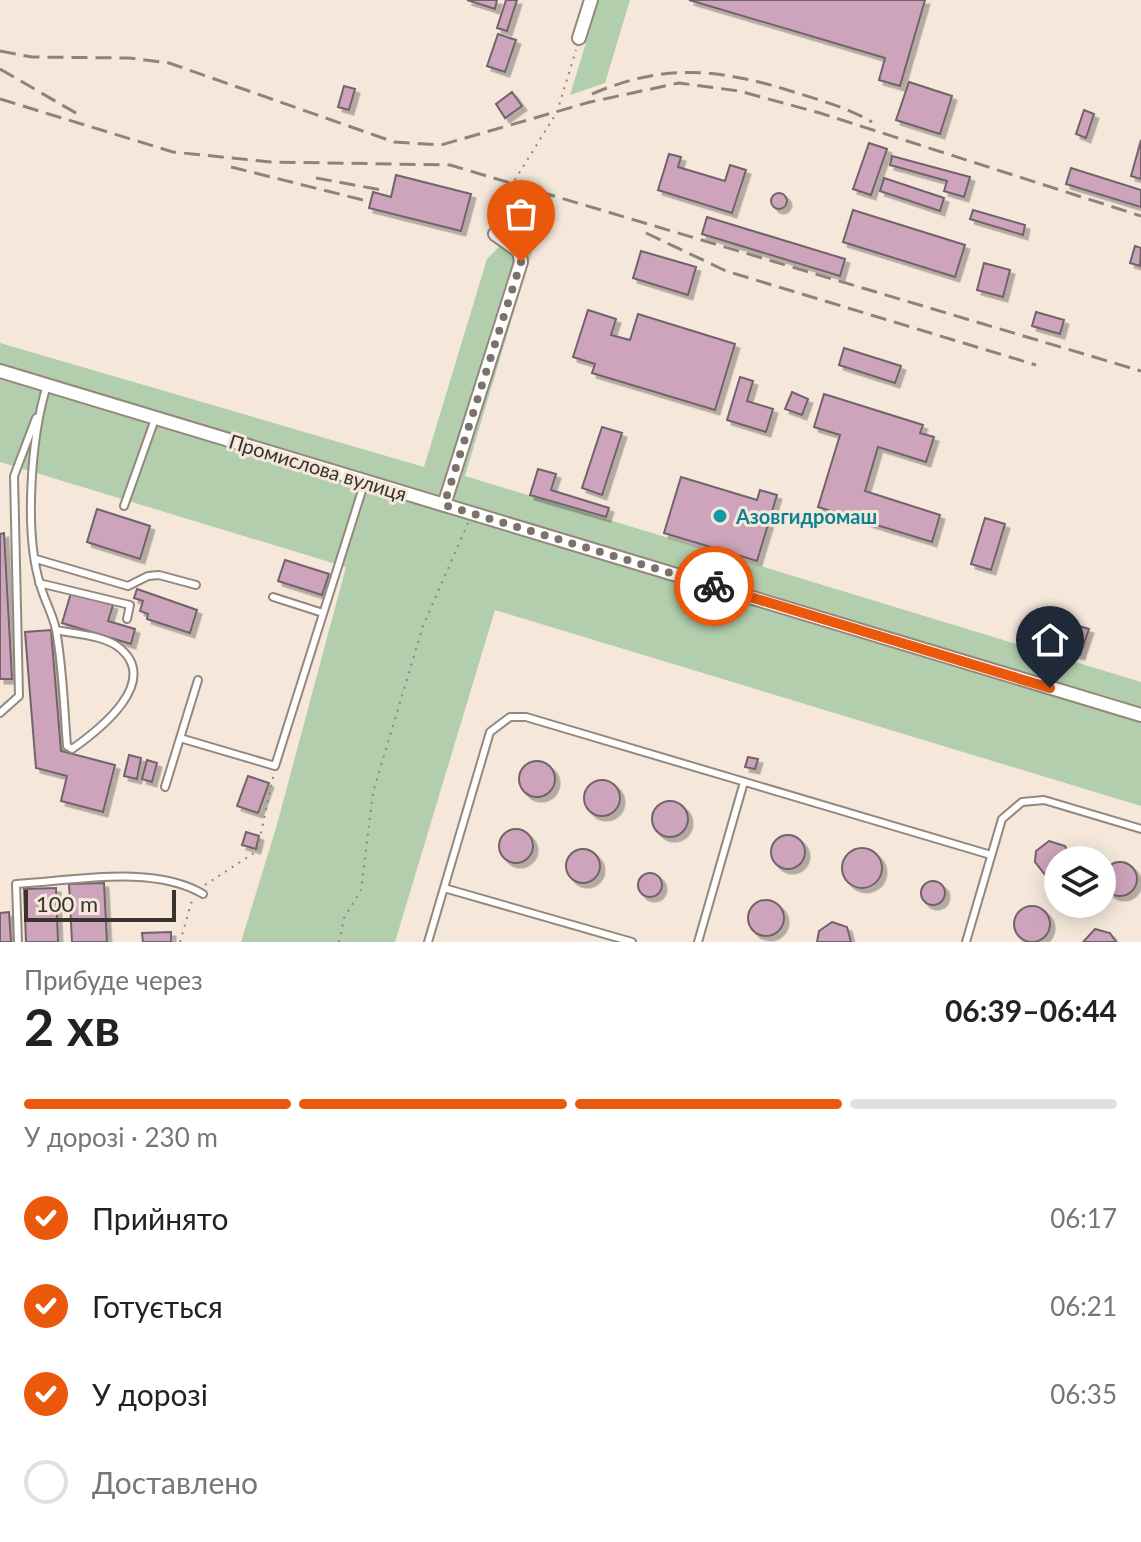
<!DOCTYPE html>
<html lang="uk">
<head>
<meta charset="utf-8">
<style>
	body { margin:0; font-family:Lato,sans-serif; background:#f2f2f2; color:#222; height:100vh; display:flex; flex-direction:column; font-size:30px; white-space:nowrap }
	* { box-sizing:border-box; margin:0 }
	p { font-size:26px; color:#767676 }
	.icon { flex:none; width:44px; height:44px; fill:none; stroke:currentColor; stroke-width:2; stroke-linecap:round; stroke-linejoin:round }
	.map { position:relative; height:942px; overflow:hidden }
	.panel { display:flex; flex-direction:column; background:#fff; flex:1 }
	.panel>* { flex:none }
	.tools { position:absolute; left:1044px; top:846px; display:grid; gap:16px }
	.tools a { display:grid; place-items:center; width:72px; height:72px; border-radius:50%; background:#fff; box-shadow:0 4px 20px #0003; font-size:40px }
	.scale { position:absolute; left:24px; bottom:20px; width:152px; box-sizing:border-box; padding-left:8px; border:4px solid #38332e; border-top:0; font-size:22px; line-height:28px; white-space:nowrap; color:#38332e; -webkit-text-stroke:6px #f5e8db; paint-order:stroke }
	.pin { position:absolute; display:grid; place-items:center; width:68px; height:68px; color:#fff; margin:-82px -34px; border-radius:50% 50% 50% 0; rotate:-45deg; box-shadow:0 0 8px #0007 }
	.pin .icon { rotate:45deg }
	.courier { position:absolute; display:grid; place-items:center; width:80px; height:80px; margin:-40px; border:6px solid #ea580c; border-radius:50%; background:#fff; color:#222; box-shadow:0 2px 10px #0007 }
	.overview em { font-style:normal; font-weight:700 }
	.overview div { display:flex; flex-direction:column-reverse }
	.overview { display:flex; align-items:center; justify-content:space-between; height:136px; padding:0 24px }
	h1 { font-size:52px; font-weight:700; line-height:60px }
	.bar { display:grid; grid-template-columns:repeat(4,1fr); gap:12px 8px; align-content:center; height:96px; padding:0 24px }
	.bar i { height:10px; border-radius:6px; background:#e0e0e0 }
	.bar .selected { background:#ea580c }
	.bar p { grid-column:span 4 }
	ol { padding:0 24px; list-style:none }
	li { display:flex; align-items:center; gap:24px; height:88px }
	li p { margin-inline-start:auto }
	li .icon { padding:8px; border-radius:50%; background:#ea580c; color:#fff; stroke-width:4 }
	li:last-child { color:#767676 }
	li i { width:44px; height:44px; border:4px solid #e0e0e0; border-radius:50% }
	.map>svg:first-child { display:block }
</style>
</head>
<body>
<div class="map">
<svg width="1141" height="942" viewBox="0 0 1141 942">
	<defs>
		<filter id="shadow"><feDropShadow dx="4.5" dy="4.5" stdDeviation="0" flood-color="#0004"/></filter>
	</defs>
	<rect width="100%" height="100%" fill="#f5e8db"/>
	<path fill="#b2ceac" d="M599,0H630L605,83L570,95Z
		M548,198L465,476L1141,682V806L495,610L395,942H241L276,828L346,567L0,462V343L424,467L487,259Z"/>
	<path fill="#cda4bb" stroke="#71636b" stroke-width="2" filter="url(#shadow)" d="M467,0H497L495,9Z
		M506,0H517L507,31L497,28Z
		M689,0H925L900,86L879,80L885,58Z
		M498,34L516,40L505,72L487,66Z
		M909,82L952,96L940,134L896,120Z
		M344,86L355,89L349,110L338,107Z
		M512,92L522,106L505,118L496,104Z
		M1084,110L1094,114L1086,138L1076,134Z
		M1141,140V179L1131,176Z
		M869,143L887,149L871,195L853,189Z
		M669,154L681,157L678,167L725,181L730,165L746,170L732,213L658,190Z
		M892,156L970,177L964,197L944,191L947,181L890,165Z
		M1071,168L1141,190V207L1066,184Z
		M396,175L471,194L461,231L369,208L373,192L391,197Z
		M884,178L944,198L940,211L880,191Z
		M771 201a8 8 0 1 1 16 0a8 8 0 1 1-16 0Z
		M853,210L965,245L955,277L843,242Z
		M973,210L1025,225L1023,235L970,219Z
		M707,217L845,259L840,276L702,234Z
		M1135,246L1141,248L1140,266L1130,263Z
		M641,251L696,267L688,295L633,278Z
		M984,263L1010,270L1003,297L977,290Z
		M588,310L616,319L611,335L630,340L638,314L735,344L715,410L592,373L595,364L573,357Z
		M1036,312L1064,320L1060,334L1032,326Z
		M844,348L901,366L895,383L839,365Z
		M740,377L753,381L747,401L773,409L766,432L727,420Z
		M792,392L808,399L802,415L785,409Z
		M824,394L923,425L920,433L934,437L926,462L878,447L865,491L940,515L932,542L818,507L840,435L814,427Z
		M602,427L622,433L602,495L582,488Z
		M538,469L556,474L551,490L609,508L606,517L530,495Z
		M681,477L757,500L760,490L777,495L757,561L664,533Z
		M97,509L150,526L140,559L87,542Z
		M985,518L1005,524L991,570L971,564Z
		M4,533L12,679H0V534Z
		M285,560L329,574L322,595L278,581Z
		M137,589L197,610L190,633L147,619L148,614L140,611L143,601L134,598Z
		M71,593L113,605L108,621L135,629L131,644L62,623Z
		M1062,621L1089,629L1080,655L1054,647Z
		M51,630L61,751L115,765L103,812L61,801L67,776L36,768L25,632Z
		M129,755L141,758L137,779L124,776Z
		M748,757L758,759L755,769L745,767Z
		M147,760L157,763L152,782L142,779Z
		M519 779a18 18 0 1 1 36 0a18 18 0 1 1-36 0Z
		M248,776L269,783L258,813L237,806Z
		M584 798a18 18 0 1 1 36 0a18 18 0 1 1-36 0Z
		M652 819a18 18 0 1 1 36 0a18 18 0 1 1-36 0Z
		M499 846a17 17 0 1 1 34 0a17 17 0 1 1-34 0Z
		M246,832L259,836L256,849L242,845Z
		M771 852a17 17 0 1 1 34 0a17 17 0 1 1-34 0Z
		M1049,841L1065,846L1070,856V860H1058V876H1046L1035,862L1036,851Z
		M842 868a20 20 0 1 1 40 0a20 20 0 1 1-40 0Z
		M566 866a17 17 0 1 1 34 0a17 17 0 1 1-34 0Z
		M1103 879a17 17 0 1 1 34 0a17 17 0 1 1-34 0Z
		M638 885a12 12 0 1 1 24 0a12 12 0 1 1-24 0Z
		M921 893a12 12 0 1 1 24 0a12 12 0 1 1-24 0Z
		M104,883L107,942H72L69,884Z
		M56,888L58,942H26L24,889Z
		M748 918a18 18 0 1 1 36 0a18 18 0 1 1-36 0Z
		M1014 924a18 18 0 1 1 36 0a18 18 0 1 1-36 0Z
		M9,912L11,942H0V913Z
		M832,922L847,927L851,942H817L819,931Z
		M1095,929L1110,933L1116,942H1083Z
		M171,932V942H143L142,933Z"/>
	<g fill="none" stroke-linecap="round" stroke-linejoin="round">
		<g stroke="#94887d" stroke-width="10">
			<path id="lane" d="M47,385C31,437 24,532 40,584C44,600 53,614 56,630C63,668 64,708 67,746L72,749C99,730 164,680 117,646C101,635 75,634 56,630
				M124,506L155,419
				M36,559L128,586L148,576L159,575L196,585
				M39,583L130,605L127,619
				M273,597L323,613
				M0,713L19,696L14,476L36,418
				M180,738L275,766L365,481
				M165,787L198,680
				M444,888L632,942
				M18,942L16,884C73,881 153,864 203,894
				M428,942L490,732L510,717H526L991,855
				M698,942L744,782
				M966,942L1002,819L1022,802L1044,800L1141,829"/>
		</g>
		<g stroke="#94887d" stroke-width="16">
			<path id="street" d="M579,38L591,0
				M0,371L1141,715
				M444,505L521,262L519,251L495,234"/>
		</g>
		<path stroke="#8e867d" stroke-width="2" stroke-dasharray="2 6" stroke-linecap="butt" d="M498,225L513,183L557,112L576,50
			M205,885L257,851L274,773
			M180,942L193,897
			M339,942L344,918L361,890L373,792L423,626L468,523"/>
		<use href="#lane" stroke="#fff" stroke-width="6"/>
		<use href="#street" stroke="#fff" stroke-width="12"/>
		<path stroke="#8c847b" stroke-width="3" stroke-dasharray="16 8" stroke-linecap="butt" d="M0,51L32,57L129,58L169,63L394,142L441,145L590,102L679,83L739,91L820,113L1141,216
			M0,69L81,116
			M592,94C666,62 722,69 797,93C823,101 848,108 872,122
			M0,99L173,152L271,162L450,165L1141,371
			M231,167L367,201
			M316,178L387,191
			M646,233L726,271L1036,365"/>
	</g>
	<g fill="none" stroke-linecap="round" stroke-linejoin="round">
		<path stroke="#7a726b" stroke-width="8" stroke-dasharray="0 14.4" d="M521,262L444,505L714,586"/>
		<path stroke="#ea580c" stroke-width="10" d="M714,586L1050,688"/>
	</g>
	<circle fill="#0f9aa8" stroke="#f5e8db" stroke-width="3" cx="720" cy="516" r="8"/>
	<g text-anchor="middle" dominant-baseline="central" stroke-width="6" stroke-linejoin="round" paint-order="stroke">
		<g font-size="20" fill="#38332e" stroke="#f5e8db">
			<text transform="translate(318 467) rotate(17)">Промислова вулиця</text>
		</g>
		<g font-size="20" font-weight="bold" fill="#0d838f" stroke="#f5e8db" text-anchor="start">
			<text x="736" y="516">Азовгидромаш</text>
		</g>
	</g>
</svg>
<div class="tools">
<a><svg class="icon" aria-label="layers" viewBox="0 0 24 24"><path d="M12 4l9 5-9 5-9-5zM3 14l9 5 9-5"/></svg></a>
</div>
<div class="scale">100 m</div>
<div class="pin" style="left:521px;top:262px;background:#ea580c"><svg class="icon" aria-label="bag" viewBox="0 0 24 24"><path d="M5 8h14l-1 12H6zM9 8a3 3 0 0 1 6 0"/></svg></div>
<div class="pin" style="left:1050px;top:688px;background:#1f2937"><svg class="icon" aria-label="home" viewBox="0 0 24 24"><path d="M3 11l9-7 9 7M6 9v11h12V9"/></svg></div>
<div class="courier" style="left:714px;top:586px"><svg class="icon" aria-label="bike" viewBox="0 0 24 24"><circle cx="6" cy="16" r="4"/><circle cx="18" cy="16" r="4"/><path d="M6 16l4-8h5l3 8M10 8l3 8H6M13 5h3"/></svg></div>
</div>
<section class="panel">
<div class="overview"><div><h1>2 хв</h1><p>Прибуде через</p></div><em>06:39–06:44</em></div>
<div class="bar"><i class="selected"></i><i class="selected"></i><i class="selected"></i><i></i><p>У дорозі · 230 m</p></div>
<ol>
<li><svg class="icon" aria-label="check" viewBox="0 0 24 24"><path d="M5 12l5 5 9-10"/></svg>Прийнято<p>06:17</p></li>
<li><svg class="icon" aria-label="check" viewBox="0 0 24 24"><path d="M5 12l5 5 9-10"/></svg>Готується<p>06:21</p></li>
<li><svg class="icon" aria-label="check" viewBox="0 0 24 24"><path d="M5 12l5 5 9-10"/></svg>У дорозі<p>06:35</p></li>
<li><i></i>Доставлено</li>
</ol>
</section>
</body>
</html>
